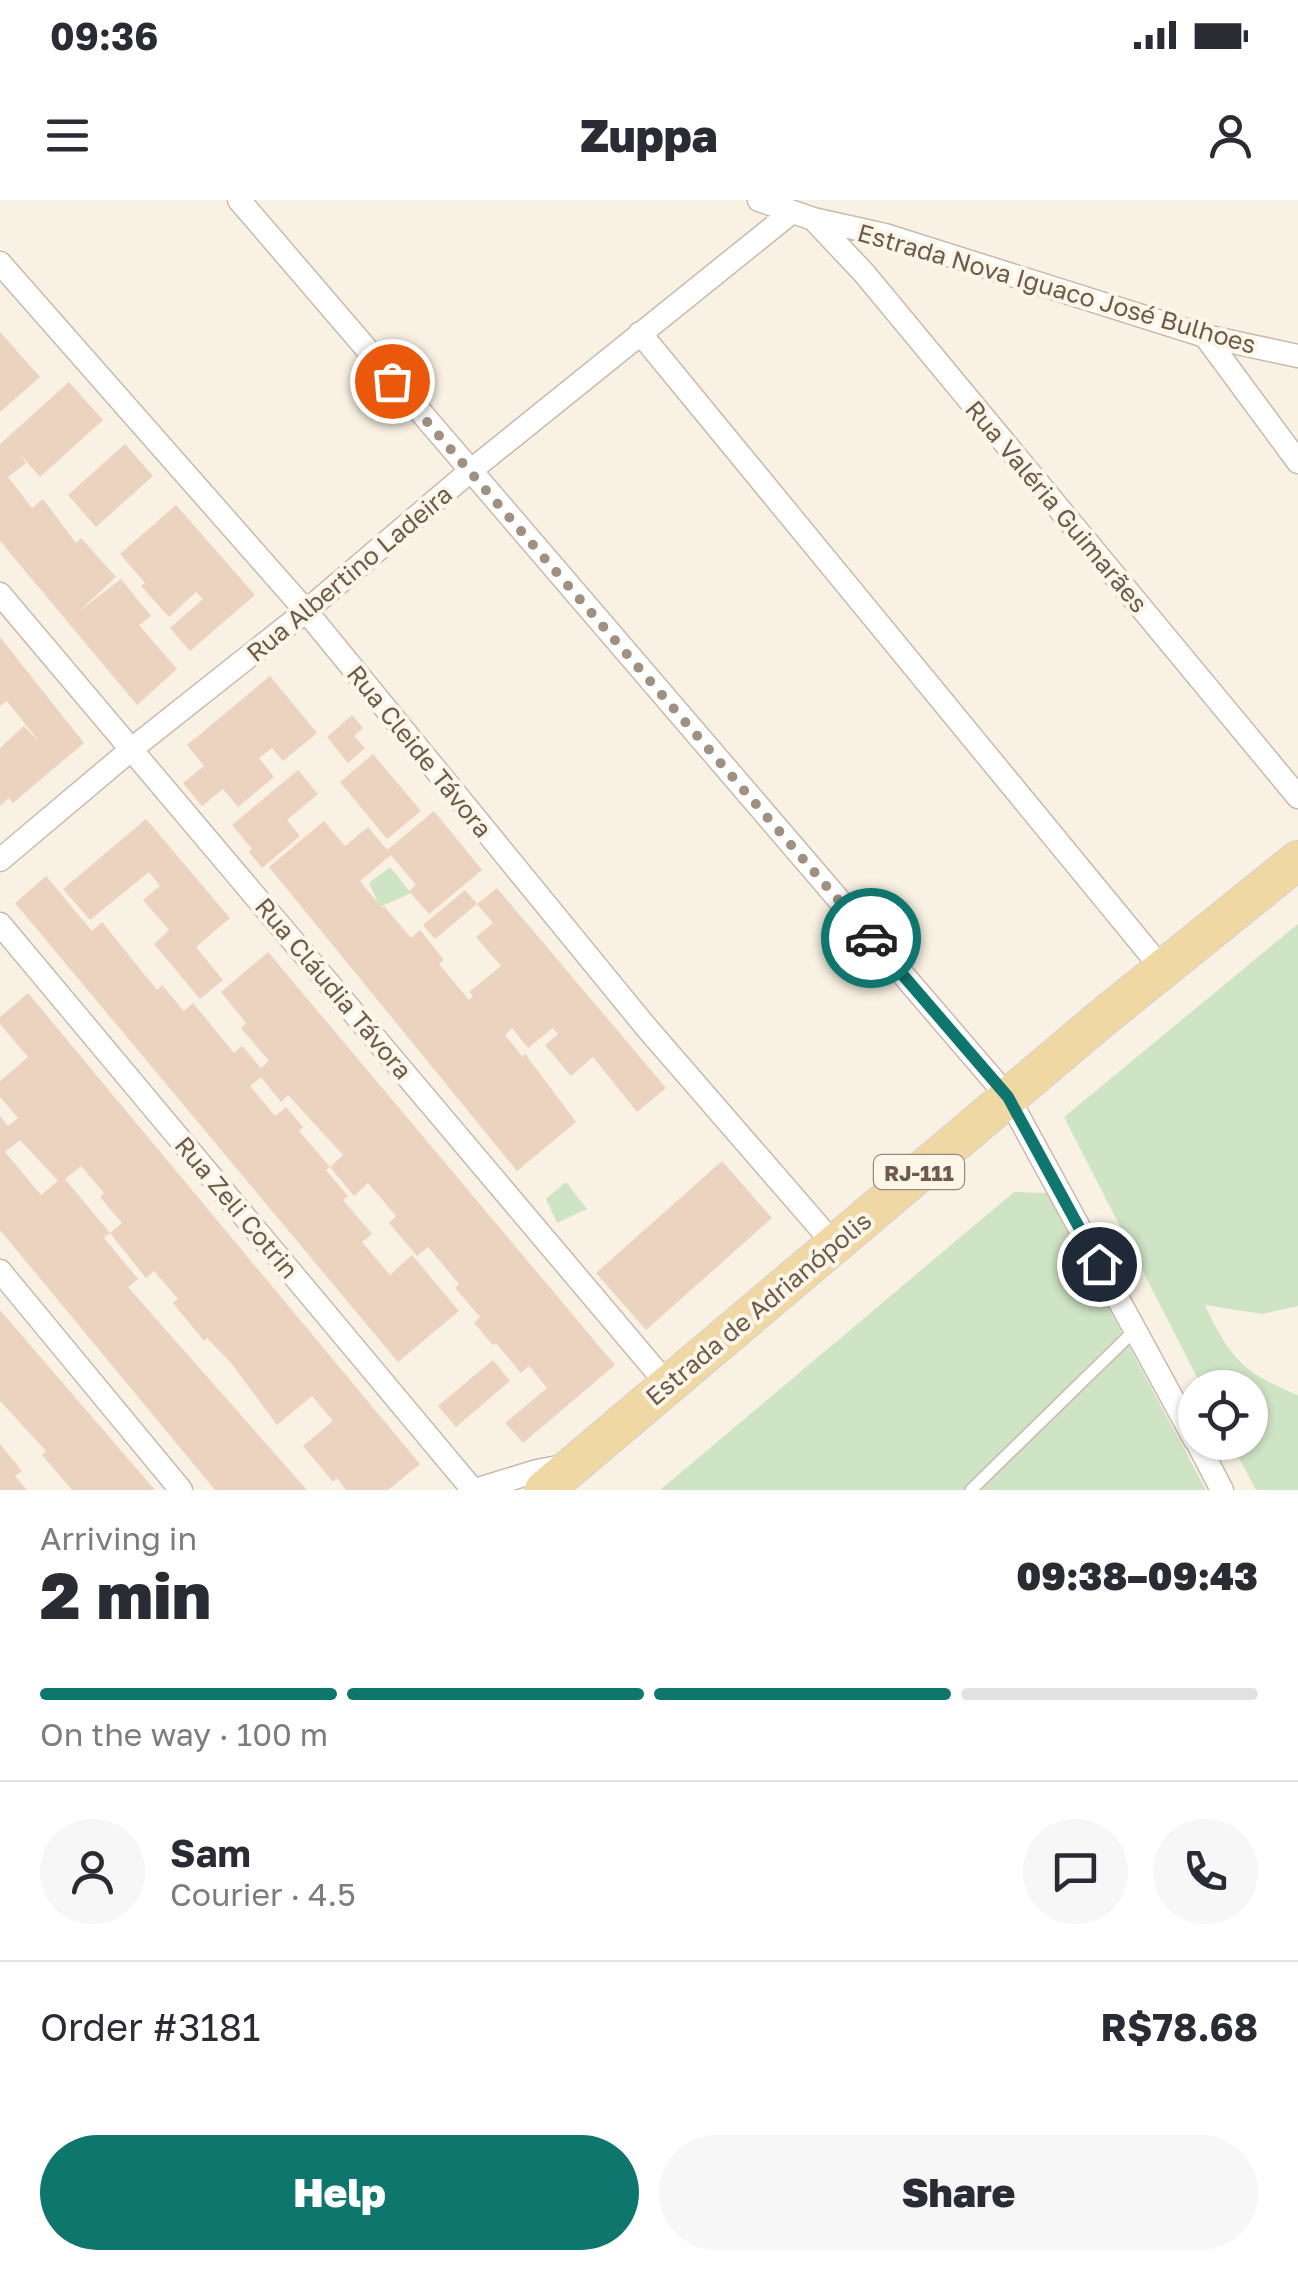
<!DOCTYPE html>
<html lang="en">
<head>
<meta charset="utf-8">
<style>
	body { margin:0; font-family:"Golos Text",sans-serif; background:#f7f7f7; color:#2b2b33; height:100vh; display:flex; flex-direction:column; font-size:38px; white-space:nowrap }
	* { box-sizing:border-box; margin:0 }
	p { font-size:32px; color:#7c7c81 }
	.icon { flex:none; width:55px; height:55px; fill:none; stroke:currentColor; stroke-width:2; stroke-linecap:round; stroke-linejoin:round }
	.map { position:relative; height:1290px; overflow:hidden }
	.sheet { display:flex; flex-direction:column; background:#fff; flex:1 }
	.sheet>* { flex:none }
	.buttons { position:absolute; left:1178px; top:1170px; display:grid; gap:20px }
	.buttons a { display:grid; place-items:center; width:90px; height:90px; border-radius:50%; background:#fff; box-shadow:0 2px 8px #0004; font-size:50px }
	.pin { position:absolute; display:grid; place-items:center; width:85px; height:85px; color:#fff; margin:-42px; border:5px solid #fff; border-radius:50%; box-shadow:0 2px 10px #0007 }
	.courier { position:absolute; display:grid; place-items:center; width:100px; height:100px; margin:-50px; border:8px solid #0f766e; border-radius:50%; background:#fff; color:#222; box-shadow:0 2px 12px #0007 }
	.headline em { font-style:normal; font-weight:800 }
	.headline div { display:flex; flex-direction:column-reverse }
	.headline { display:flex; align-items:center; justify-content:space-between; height:170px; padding:0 40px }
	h1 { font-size:65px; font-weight:800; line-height:75px }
	.bar { display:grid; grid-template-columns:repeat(4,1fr); gap:15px 10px; align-content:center; height:120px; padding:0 40px }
	.bar i { height:12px; border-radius:8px; background:#e1e1e2 }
	.bar .active { background:#0f766e }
	.bar p { grid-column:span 4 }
	.line { display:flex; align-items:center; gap:25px; padding:0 40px; border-top:2px solid #e1e1e2 }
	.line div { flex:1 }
	.round { display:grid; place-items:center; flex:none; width:105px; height:105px; border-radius:52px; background:#f7f7f7 }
	.cta { display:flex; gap:20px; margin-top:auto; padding:20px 40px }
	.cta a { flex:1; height:115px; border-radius:60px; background:#0f766e; color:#fff; font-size:40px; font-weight:800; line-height:115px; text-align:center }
	.cta a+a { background:#f7f7f7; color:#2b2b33 }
	.status { display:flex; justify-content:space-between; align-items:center; height:70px; padding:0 50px; background:#fff; direction:ltr }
	.status svg { height:28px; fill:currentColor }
	header { display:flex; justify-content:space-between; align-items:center; height:130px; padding:0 40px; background:#fff; font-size:45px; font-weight:800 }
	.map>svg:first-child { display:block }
</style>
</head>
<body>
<div class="status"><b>09:36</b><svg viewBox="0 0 49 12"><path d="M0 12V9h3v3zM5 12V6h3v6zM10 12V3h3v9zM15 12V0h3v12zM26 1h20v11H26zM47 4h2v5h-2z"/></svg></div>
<header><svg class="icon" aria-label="menu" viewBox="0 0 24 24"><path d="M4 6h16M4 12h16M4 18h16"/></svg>Zuppa<svg class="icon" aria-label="person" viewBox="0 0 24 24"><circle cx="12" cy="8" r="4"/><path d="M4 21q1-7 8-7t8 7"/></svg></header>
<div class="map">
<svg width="1298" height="1290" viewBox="0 0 1298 1290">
	<rect width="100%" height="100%" fill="#f9f2e4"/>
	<path fill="#cfe4c4" d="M390,667L411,693L380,707L369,683Z
		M1298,724V1106L1262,1114L1205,1105C1230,1158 1243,1173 1298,1195V1290H1256L1231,1243L1250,1242V1188L1202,1187L1064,917Z
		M566,982L587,1009L557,1023L546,999Z
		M1014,992L1047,993L1206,1290H660Z"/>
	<path fill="#ebd3bf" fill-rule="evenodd" d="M0,132L40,177L0,212Z
		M69,182L103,220L40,277L20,254L26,263L8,277L32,308L43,299L76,343L81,338L116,377L78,412L121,379L151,416L139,425L177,469L137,505L0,341V244Z
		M125,244L153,276L96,327L68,295Z
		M176,305L255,395L190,451L170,428L203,399L196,392L169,417L141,386L145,383L120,354Z
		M0,437L84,543L13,603L9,598L0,606V548L24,526L41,544L7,501L0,506Z
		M270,476L317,533L283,561L272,548L259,558L274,577L238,607L223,589L202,606L183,583L204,566L187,545Z
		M352,515L363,528L354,536L365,548L348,563L327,537Z
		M373,554L421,611L387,639L340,582Z
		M298,570L318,594L287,620L300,636L262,668L249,652L252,649L232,625Z
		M434,611L482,670L429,714L409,691L416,685L391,655L360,681L382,708L384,706L411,738L420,730L444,760L439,764L469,800L473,796L469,792L501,766L476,737L493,723L477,704L497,688L666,888L637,912L593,857L571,876L545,845L558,834L553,828L528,848L512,828L505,835L522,856L525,854L576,922L517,971L269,667L324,621L345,646L368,627L387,650Z
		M146,619L230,718L196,747L223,780L200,799L154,744L169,730L143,700L160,686L149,672L90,720L63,689Z
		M46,676L92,731L102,722L157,790L162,785L184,811L193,803L234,853L242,846L261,868L269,861L241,828L246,823L221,792L268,752L615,1165L523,1243L505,1223L547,1188L529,1166L521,1173L496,1143L493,1145L474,1123L480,1117L455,1088L459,1084L428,1047L417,1056L389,1023L396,1016L368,983L354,996L330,967L343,955L288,895L281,902L261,877L250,886L275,916L286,907L303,927L299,931L330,967L326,970L348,996L343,1000L372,1034L362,1042L390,1075L412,1055L459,1111L398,1162L15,703Z
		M465,690L477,704L435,739L423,725Z
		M28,793L420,1264L388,1290H346L337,1278L333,1282L303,1246L333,1221L312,1196L277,1225L231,1163L207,1138L204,1141L173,1103L178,1099L154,1071L146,1078L110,1033L104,1038L138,1079L128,1087L307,1290H215L0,1030V916L8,926L18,918L0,897V881L28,857L0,824V817ZM20,940L58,981L41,995L5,952ZM81,966L104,993L100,997L122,1023L110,1033L65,979Z
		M722,961L772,1018L646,1130L596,1073Z
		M0,1110L155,1290H72L42,1255L46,1251L0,1201Z
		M493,1160L510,1181L456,1227L438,1206Z
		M0,1244L22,1271L15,1276L27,1290H0Z"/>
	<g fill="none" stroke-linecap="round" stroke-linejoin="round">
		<g stroke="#c8baac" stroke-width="14">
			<path id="service" d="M971,1290L1135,1130"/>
		</g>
		<g stroke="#c8baac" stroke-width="25">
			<path id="minor" d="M239,0L1008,897L1195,1240
				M759,0L813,19L885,35L1205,136L1298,156
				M813,19L864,73L1298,597
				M0,63L306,411L646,827L834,1044
				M640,133L1164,771
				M1205,136L1298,262
				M0,394L667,1184
				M0,660L133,548L306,411L469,272L792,12
				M0,724L473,1290
				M0,1071L181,1290
				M1197,1242L1222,1290
				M475,1290L537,1271L569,1265"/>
		</g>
		<g stroke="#d6d1cd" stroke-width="40">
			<path id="primary" d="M544,1290L1101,819L1298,660"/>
		</g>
		<use href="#service" stroke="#fff" stroke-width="11"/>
		<use href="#minor" stroke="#fff" stroke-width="22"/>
		<use href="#primary" stroke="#f0d8a4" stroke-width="38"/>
	</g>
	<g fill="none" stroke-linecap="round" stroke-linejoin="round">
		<path stroke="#9f9082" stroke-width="10" stroke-dasharray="0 18" d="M392,181L871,738"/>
		<path stroke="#0f766e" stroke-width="12" d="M871,738L1008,897L1099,1064"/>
	</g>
	<g text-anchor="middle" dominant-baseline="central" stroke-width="8" stroke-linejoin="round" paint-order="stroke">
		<rect fill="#fcf6e9" stroke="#998a7c" stroke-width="2.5" x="874" y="955" width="90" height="34" rx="8"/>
		<g font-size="22" font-weight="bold" fill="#6e5b4d">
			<text x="919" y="972">RJ-111</text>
		</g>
		<g font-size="25" fill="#6e5b4d" stroke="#fcf6e9">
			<text transform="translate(1057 88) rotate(16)">Estrada Nova Iguaco José Bulhoes</text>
			<text transform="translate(1057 306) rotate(50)">Rua Valéria Guimarães</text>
			<text transform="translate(349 373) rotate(-40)">Rua Albertino Ladeira</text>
			<text transform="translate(420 551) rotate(51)">Rua Cleide Távora</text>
			<text transform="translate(334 788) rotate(50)">Rua Cláudia Távora</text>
			<text transform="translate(237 1007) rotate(50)">Rua Zeli Cotrin</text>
			<text transform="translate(758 1108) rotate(-40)">Estrada de Adrianópolis</text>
		</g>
	</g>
</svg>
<div class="buttons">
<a><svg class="icon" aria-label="locate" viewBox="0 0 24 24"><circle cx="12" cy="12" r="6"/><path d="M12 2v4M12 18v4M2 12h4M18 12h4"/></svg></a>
</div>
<div class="pin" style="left:392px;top:181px;background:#ea580c"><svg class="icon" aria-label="bag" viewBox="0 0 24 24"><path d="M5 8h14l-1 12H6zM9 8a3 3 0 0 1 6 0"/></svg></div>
<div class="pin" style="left:1099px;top:1064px;background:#1f2937"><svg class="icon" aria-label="home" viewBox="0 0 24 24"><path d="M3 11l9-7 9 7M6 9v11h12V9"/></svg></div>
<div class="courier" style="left:871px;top:738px"><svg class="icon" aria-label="car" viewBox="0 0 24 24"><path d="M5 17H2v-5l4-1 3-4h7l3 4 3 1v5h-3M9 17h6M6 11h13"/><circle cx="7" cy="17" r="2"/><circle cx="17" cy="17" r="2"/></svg></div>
</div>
<section class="sheet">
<div class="headline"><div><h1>2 min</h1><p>Arriving in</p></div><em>09:38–09:43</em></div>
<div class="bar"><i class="active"></i><i class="active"></i><i class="active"></i><i></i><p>On the way · 100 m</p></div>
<div class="line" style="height:180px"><a class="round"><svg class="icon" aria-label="person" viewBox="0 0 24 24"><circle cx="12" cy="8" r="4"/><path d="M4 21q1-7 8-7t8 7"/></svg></a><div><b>Sam</b><p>Courier · 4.5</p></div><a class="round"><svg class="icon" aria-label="chat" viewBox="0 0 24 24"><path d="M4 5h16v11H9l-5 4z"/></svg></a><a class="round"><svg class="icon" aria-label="phone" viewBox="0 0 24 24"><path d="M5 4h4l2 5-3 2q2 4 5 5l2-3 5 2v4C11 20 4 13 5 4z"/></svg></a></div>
<div class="line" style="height:130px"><div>Order #3181</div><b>R$78.68</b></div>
<div class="cta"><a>Help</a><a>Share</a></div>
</section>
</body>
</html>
